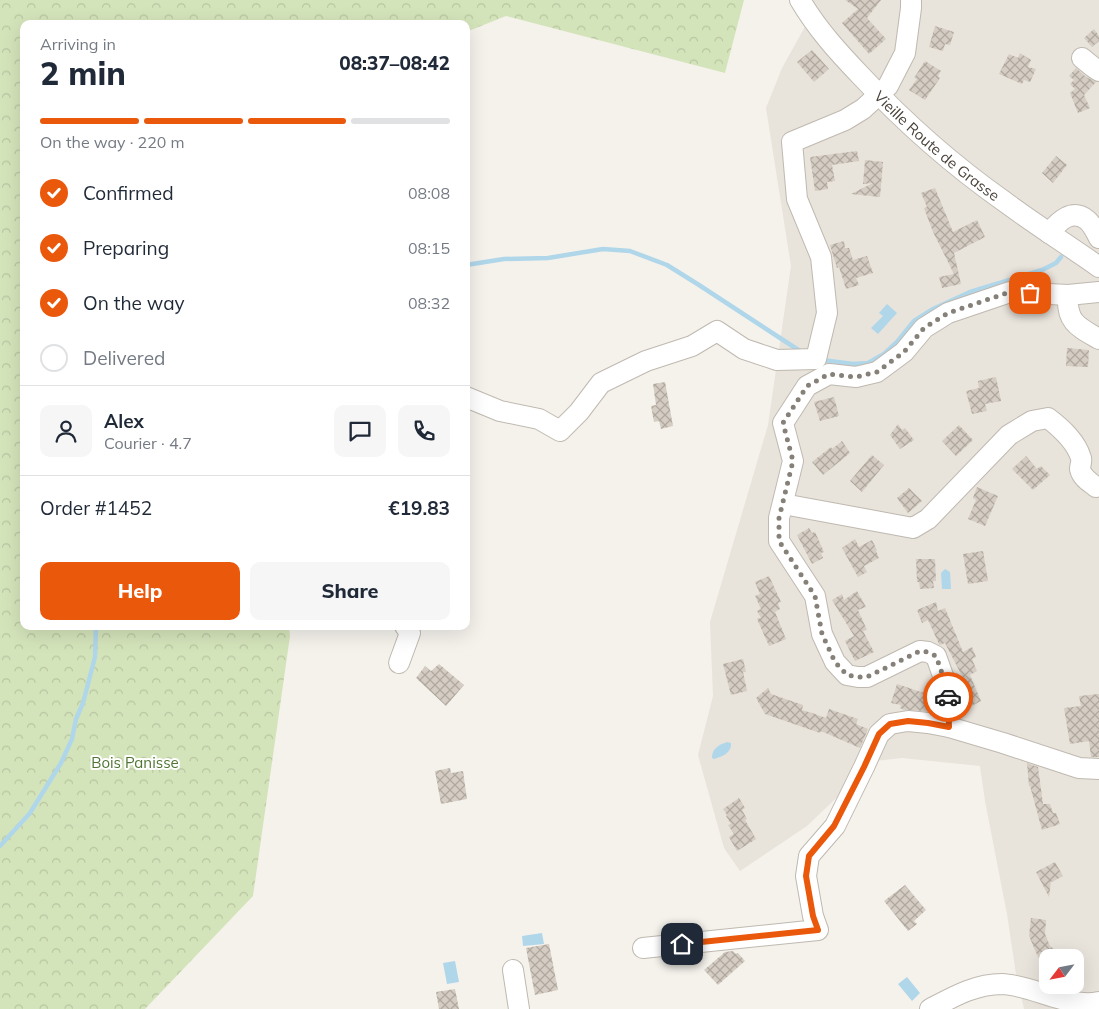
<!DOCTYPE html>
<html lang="en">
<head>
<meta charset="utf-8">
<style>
	body { margin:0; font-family:Mulish,sans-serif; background:#f6f6f7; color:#1f2937; height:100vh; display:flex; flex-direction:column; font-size:19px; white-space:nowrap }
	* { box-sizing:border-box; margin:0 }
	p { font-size:16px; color:#747a83 }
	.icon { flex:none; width:28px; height:28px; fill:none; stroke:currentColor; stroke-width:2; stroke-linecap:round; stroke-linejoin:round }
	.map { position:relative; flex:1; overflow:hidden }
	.side { position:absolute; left:20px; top:20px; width:450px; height:610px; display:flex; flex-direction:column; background:#fff; border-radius:10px; box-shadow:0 5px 20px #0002 }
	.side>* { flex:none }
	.needle { width:32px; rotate:238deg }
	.buttons { position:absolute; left:1039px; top:949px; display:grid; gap:10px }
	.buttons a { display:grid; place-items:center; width:45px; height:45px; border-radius:10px; background:#fff; box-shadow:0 5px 20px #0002; font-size:25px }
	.pin { position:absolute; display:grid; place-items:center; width:42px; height:42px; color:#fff; margin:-21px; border-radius:10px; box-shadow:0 2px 8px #0006 }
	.courier { position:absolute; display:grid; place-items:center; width:50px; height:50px; margin:-25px; border:4px solid #ea580c; border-radius:50%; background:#fff; color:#222; box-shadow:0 1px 6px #0007 }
	.headline em { font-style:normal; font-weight:800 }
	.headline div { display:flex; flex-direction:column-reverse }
	.headline { display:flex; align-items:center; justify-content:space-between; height:85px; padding:0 20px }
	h1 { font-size:32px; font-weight:800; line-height:38px }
	.bar { display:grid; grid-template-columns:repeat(4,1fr); gap:8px 5px; align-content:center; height:60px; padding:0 20px }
	.bar i { height:6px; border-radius:4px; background:#e0e1e3 }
	.bar .active { background:#ea580c }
	.bar p { grid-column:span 4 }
	.line { display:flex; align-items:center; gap:12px; padding:0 20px; border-top:1px solid #e0e1e3 }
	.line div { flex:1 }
	.round { display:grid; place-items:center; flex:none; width:52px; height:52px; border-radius:10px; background:#f6f6f7 }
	ol { padding:0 20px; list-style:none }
	li { display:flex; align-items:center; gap:15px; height:55px }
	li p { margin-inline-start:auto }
	li .icon { padding:5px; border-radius:50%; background:#ea580c; color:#fff; stroke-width:4 }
	li:last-child { color:#747a83 }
	li i { width:28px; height:28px; border:2px solid #e0e1e3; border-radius:50% }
	.cta { display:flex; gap:10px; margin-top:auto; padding:10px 20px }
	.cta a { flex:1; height:58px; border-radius:10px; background:#ea580c; color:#fff; font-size:20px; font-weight:800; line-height:58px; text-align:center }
	.cta a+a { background:#f6f6f7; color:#1f2937 }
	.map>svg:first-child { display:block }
</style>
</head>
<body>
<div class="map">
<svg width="1099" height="1009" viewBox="0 0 1099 1009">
	<defs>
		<pattern id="forest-crowns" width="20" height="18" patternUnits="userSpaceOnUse" patternTransform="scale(1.25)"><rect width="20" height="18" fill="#d4e4ba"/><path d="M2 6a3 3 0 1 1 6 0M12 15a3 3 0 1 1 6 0" fill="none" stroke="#b8c5a1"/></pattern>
		<pattern id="building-cross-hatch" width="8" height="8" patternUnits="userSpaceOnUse" patternTransform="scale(1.25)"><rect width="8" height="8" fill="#d5cdc3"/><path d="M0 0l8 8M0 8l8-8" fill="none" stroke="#afa89f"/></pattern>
	</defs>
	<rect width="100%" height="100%" fill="#f5f2ec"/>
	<path fill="#e8e3db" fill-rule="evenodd" d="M812,0H1099V1009H1024L1016,974L1007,914L985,801L980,766L902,758L875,761L807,826L740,871L724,848L698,755L713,696L710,622L768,425L791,266L766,108L782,68L816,7ZM1048,958H1075V985H1048Z"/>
	<path fill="url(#forest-crowns)" d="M0,0H744L725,73L506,16L466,32V24H24V626H289L290,636L253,896L145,1009H0Z"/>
	<path fill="#b0d6ea" d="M887,304L897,313L878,334L871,328L883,316L879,313Z
		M945,569L950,572L951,589H942L941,573Z
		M727,742L731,743C732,753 722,757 714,759L712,758C712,748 719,745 727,742Z
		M542,933L544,944L523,946L522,936Z
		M455,961L459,982L447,984L443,963Z
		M907,977L920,993L912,1001L898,984Z"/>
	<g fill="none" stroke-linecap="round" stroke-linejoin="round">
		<path stroke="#b0d6ea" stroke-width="4.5" d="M466,265L504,259L548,258L603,249L630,251L667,265L699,285L803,353
			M822,360L853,364L868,363L884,354L897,342L914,321L933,309L970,292L1042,270L1056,263L1061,257
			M0,846L30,813L61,763L72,739L76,719L83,703L95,657L96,626"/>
	</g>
	<path fill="url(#building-cross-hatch)" d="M845,0H881L867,18L886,39L869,54L842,23L858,9Z
		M935,26L954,32L950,45L945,44L943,51L929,47Z
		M1094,29L1099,36V41L1092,47L1084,38Z
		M812,50L829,69L814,82L797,62Z
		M1020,53L1031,60L1028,67L1036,69L1030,82L1024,80L1022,84L999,74L1009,54L1018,58Z
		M925,61L941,71L938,76L940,78L925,100L909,90L917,79L914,78Z
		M1076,68L1086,77L1096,82L1084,95L1090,108L1078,113L1070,93L1075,89L1070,84L1074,80L1069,76Z
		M857,151L859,161L832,165L835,181L827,182L828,189L815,191L810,157Z
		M1056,156L1067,165L1053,183L1042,173Z
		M865,160L883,162L880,197L851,194L873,183L863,184Z
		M935,188L953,232L977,220L985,237L954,253L961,284L942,288L939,277L954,274L933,232L924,208L927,207L921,193Z
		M844,241L845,248H849L853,260L867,256L873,273L856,278L859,285L846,289L839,267L837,268L830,245Z
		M1067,348L1089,350L1088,367L1066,366Z
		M996,377L1001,401L985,404L987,411L972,414L966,391L979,388L978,381Z
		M665,382L673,426L661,429L659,421L654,422L651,406L656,405L653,384Z
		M834,397L839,416L820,421L814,402Z
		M898,424L902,430L905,428L914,440L900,449L890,435Z
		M959,425L973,440L956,456L942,441Z
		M842,441L850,453L823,475L812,462L831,447L832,449Z
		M872,455L884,465L862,492L850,481Z
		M1026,456L1037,469L1041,466L1050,475L1033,490L1012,469Z
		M977,487L998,496L985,526L968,519L976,500L973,498Z
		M909,488L922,501L908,513L897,498Z
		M809,528L812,533L815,532L824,552L821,553L823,558L812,564L797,535Z
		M855,539L859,547L872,540L877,550L876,551L879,558L864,566L867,572L858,577L842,548Z
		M983,551L988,581L968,584L963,554Z
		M916,559H935L936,581H933L934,588L920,589L919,582H917Z
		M769,576L781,602L778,603L780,609L775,612L786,639L769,646L757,619L761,618L757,611L761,609L755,596L760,594L755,582Z
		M857,591L866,607L858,610L867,630L863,631L874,652L855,661L845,641L854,636L832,600L842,594L844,600Z
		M936,602L938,611L945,608L963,652L972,647L976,657L972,659L977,671L970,675L981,701L964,710L960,702V689L957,681L969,675L963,678L945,643L940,645L939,644L928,620L922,623L917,610Z
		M743,659L746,672H743L747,691L731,695L723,664Z
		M439,664L464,685L446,706L416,678L425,666L431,671Z
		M897,684L936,697L931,710L928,709L927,711L904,710L900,708L901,705L891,703Z
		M768,688L771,694L803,705L802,710L812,713L826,718L829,709L858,719L856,724L868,729L860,748L821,731L820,733L765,714L756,698Z
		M1099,694V757H1091L1089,741L1070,744L1064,708L1081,706L1079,696Z
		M1027,763L1038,767L1043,804H1050L1053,813H1056L1060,824L1042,830L1030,786H1029Z
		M450,768L451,773L463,771L467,799L441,804L435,771Z
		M739,798L745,808L742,810L747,819L745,820L756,839L737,851L729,837L734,834L728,825L731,824L726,816L727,815L723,809Z
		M1055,862L1063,876L1052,882L1051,881L1049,897L1036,872Z
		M905,885L926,910L914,921L917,924L908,931L884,901Z
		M1031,918L1046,920L1045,934L1050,946L1066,958H1048V964L1038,957L1029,936Z
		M549,944L558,990L535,995L526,948Z
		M733,951L736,954L738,953L745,961L718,985L704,970L725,952Z
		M455,989L459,1009H439L436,992Z"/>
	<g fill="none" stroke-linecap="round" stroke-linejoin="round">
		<g stroke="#bfb9b0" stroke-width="22">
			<g id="minor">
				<path id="s1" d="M800,0C817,29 839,53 862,77C905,123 954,166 1005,202C1036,225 1068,245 1099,267"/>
				<path d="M1082,58L1093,67L1099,71"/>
				<path d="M1049,233C1059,221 1072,208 1087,220C1092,224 1096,232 1099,238"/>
				<path d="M1099,292L1068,295C1066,322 1078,327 1099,339"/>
				<path d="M466,397L500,411L539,419L560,431L579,412L601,383L646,361L692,346L717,331L744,349L777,360L816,359L827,313L821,257L797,199L792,142L845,120L863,109L888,86L905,53L911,8V2"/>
				<path d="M783,504L913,528L928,519L1009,435L1032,421L1048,418C1061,428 1076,441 1081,458C1082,462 1080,465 1080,469C1082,478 1090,482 1096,487"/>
				<path d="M399,663L410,633L405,626"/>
				<path d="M949,727L948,690L936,656L928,652L920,651L867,677H858L847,675L835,662L822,634L815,596L779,541V518L793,461L783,423L807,386L829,374L856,377L877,372L904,352L924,328L948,313L1010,292L1068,295"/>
				<path d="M643,948L818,930L813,916L806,876L809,856L835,826L864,767L879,734L890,724L908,721L928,723L949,727L1003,743L1079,768L1099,769"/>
				<path d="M513,970L519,1009"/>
				<path d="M930,1009C953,997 975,984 1002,984C1032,985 1070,1009 1099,1002"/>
			</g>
		</g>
		<use href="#minor" stroke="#fff" stroke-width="20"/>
	</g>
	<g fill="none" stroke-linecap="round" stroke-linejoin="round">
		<path stroke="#858078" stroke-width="5" stroke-dasharray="0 9" d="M948,697V690L936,656L928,652L920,651L867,677H858L847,675L835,662L822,634L815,596L779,541V518L793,461L783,423L807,386L829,374L856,377L877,372L904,352L924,328L948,313L1010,292L1030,293"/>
		<path stroke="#ea580c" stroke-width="6" d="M682,944L818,930L813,916L806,876L809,856L834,826L864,767L879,734L890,724L908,721L928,723L949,727L948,697"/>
	</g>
	<g text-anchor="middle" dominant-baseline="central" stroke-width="4" stroke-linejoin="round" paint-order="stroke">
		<g font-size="15" fill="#49423a" stroke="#fff">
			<text stroke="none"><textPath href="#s1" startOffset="201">Vieille Route de Grasse</textPath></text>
		</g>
		<g font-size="15" fill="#507533" stroke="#fff">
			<text x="135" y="762">Bois Panisse</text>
		</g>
	</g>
</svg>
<div class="buttons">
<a><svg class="needle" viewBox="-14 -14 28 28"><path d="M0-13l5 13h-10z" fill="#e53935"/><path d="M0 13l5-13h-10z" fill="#747a83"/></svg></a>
</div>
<div class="pin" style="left:1030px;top:293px;background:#ea580c"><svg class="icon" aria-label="bag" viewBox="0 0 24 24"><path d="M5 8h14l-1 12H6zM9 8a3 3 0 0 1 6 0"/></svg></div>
<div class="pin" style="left:682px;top:944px;background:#1f2937"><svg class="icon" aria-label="home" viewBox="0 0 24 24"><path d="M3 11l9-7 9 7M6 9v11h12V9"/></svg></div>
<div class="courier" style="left:948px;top:697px"><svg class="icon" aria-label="car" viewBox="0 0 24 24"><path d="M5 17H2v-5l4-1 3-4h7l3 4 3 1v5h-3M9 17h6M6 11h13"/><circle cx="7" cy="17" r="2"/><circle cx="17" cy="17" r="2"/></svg></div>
<section class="side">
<div class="headline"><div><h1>2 min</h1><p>Arriving in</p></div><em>08:37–08:42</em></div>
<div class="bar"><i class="active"></i><i class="active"></i><i class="active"></i><i></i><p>On the way · 220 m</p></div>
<ol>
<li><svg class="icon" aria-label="check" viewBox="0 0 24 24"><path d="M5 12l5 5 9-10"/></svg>Confirmed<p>08:08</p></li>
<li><svg class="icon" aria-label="check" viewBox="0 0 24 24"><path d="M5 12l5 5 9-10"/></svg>Preparing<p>08:15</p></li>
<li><svg class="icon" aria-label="check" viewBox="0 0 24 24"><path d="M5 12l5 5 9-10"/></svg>On the way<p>08:32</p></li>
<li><i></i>Delivered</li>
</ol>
<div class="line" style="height:90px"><a class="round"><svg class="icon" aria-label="person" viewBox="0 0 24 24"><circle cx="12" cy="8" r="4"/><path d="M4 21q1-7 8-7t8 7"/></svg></a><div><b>Alex</b><p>Courier · 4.7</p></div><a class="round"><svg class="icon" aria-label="chat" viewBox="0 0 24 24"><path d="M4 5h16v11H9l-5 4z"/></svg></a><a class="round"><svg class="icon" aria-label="phone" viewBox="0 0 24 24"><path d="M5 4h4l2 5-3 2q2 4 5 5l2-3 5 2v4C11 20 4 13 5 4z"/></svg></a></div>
<div class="line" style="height:65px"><div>Order #1452</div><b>€19.83</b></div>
<div class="cta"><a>Help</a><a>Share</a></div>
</section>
</div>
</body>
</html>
